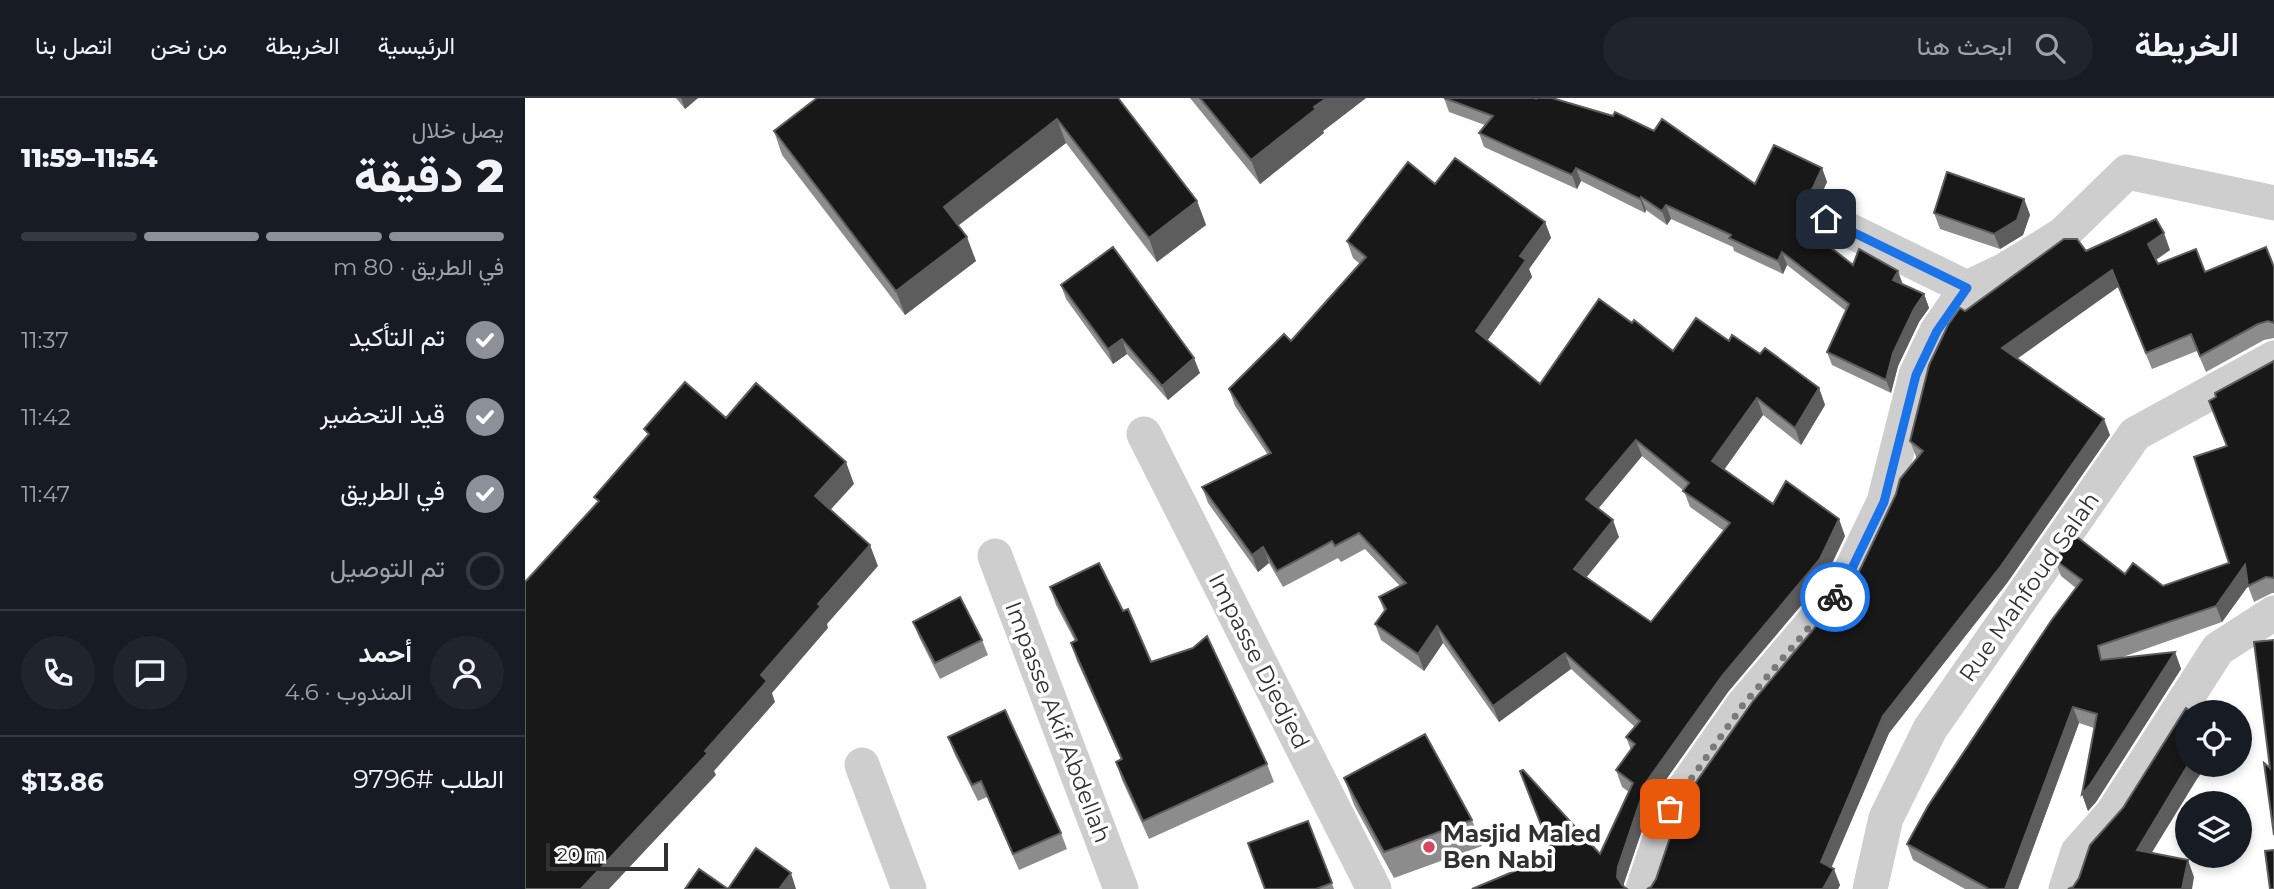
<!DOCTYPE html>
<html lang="ar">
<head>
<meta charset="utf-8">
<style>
	body { margin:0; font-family:Montserrat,Vazirmatn,sans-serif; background:#20242c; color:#f1f3f6; direction:rtl; height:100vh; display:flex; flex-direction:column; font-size:26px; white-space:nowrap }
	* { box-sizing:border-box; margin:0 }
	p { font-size:23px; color:#9ea1a6 }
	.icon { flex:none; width:38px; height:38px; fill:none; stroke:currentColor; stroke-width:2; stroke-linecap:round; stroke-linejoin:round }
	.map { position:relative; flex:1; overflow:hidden; direction:ltr }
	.panel { display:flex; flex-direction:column; background:#171b24; width:525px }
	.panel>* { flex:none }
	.fabs { position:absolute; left:1650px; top:602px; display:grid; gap:14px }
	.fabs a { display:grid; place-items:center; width:77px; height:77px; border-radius:50%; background:#171b24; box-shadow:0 4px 10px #0003; font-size:35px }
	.scale { position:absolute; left:21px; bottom:18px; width:122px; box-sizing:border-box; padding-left:7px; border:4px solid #313131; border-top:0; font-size:19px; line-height:24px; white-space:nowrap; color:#313131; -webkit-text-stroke:5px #fff; paint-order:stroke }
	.pin { position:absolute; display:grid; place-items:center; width:60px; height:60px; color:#fff; margin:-30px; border-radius:14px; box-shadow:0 4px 10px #0006 }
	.courier { position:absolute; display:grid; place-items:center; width:70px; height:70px; margin:-35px; border:5px solid #1a73e8; border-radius:50%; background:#fff; color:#222; box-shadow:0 2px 9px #0007 }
	.summary em { font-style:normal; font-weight:800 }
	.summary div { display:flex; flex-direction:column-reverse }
	.summary { display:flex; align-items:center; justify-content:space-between; height:119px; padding:0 21px }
	h1 { font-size:46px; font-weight:800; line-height:52px }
	.bar { display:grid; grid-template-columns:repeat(4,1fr); gap:10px 7px; align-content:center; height:84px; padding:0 21px }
	.bar i { height:9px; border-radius:5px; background:#363941 }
	.bar .current { background:#8c9099 }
	.bar p { grid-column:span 4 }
	.line { display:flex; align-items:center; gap:18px; padding:0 21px; border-top:2px solid #363941 }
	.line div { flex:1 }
	.round { display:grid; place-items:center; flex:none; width:74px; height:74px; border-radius:37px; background:#20242c }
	ol { padding:0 21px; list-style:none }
	li { display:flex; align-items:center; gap:21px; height:77px }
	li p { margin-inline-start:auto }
	li .icon { padding:7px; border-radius:50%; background:#8c9099; color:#fff; stroke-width:4 }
	li:last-child { color:#9ea1a6 }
	li i { width:38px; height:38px; border:4px solid #363941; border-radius:50% }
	header { display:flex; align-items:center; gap:42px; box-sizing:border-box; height:98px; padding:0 35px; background:#171b24; border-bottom:2px solid #363941 }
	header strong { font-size:33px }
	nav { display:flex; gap:38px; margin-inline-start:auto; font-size:24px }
	.search { width:490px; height:63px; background:#20242c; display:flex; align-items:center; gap:18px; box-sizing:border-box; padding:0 24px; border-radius:38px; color:#9ea1a6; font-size:26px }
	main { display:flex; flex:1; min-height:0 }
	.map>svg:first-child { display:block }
</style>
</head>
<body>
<header>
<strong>الخريطة</strong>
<div class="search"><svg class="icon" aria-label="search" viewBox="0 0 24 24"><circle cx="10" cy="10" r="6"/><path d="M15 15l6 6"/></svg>ابحث هنا</div>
<nav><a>الرئيسية</a><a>الخريطة</a><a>من نحن</a><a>اتصل بنا</a></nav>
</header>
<main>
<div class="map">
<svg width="1749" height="791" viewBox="0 0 1749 791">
	<rect width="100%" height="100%" fill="#fff"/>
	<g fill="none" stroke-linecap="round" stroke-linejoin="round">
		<path stroke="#cecece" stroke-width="35" d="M1301,121L1442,190
			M619,336L849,791
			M470,458L596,791
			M337,667L384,791
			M1118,791L1145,711L1218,607L1318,489L1359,404L1391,277L1412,233L1442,190L1480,172L1537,137L1602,74L1749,105
			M1345,791L1361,720L1405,631L1610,336L1749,260
			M1541,791L1553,754L1587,716L1693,551L1749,515"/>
	</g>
	<path fill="#8c8c8c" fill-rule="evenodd" d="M151,0H173L160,11Z
		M593,0L672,103L681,127L632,164L541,45L433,128L451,163L380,217L257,57L249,33Z
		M665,0H841L798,33L799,35L735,86Z
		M919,0H1027L1230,86L1297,70L1302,84L1293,103L1283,113L1282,126L1280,129L1328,167L1378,186L1399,196L1404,210L1394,224L1373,268L1366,295L1307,267L1302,254L1321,213L1262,167L1258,176L1209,153L1208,149L1146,121L1142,127L1121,112L1120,115L1056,83L1052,91L959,49L954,35L960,27L924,14Z
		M910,86L1020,124L1026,140L1004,171L1007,179L962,243L1015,286L1107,225L1148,253L1204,243L1235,256L1294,290L1300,307L1276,347L1238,317L1199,372L1248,406L1320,438L1301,478L1203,594L1128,700L1099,785L948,791L1075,756L1104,694L1097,689L1091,672L1106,652L1101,639L1110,629L1046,571L974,624L918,545L899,573L856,542L850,526L859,513L854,499L875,488L840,451L816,464L813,460L758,489L744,465L733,474L683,405L677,389L743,357L710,308L704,291L766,243L835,166L828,160L822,143ZM1117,358L1159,393L1165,409L1199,433L1126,524L1061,480L1094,439L1073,411Z
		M1499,101L1505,117L1498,137L1475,151L1415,131L1409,115Z
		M1645,152L1631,162L1633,166L1680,174L1749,169V240L1739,242L1681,274L1672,253L1627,271L1593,189L1492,261L1585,337L1482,485L1364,635L1306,769L1315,787L1313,791H1122L1126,789L1330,482L1392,361L1385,343L1440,213L1561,153Z
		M536,187L675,275L643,302L602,256L588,266L541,201Z
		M1749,263V495H1747L1729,504L1723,488L1697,524L1592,561L1650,554L1656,571L1571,704L1563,713L1557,696L1569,630L1554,625L1493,791H1440L1388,762L1382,746L1551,490L1536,478L1530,462L1600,476L1638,488L1704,465L1702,348L1684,303Z
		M525,489L598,513L626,564L742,666L749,684L624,741L597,682L591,664L596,661L552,563L546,545L550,543L531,507Z
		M388,524L457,542L463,557L415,581L394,539Z
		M423,639L536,735L542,751L494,772L462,699L453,703L429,655Z
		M819,680L947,722L957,748L869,780L829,707Z
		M783,723L809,791H740Z"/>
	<path fill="#5d5d5d" d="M156,0H173L160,11Z
		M802,0H841L798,33L799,35L735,86L726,62Z
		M532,21L541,45L427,132L419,109Z
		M1051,70L1056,83L1052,91L1047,77Z
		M1297,70L1302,84L1293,103L1283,113L1282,126L1277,136L1272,123L1278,99Z
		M1116,99L1121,112L1120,115L1115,101Z
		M1499,101L1505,117L1498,137L1475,151L1469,136Z
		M672,103L681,127L632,164L624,140Z
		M1141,107L1146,121L1142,127L1137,113Z
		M1020,124L1026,140L1004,171L1007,179L957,250L951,233L995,158Z
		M1639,135L1645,152L1629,163L1623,146Z
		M442,139L451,163L380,217L371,193Z
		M1257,154L1262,167L1258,176L1253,163Z
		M1587,172L1593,189L1483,267L1477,250Z
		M1373,173L1378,187L1368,182Z
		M1399,196L1404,210L1394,224L1373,268L1366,295L1361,282L1368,255L1389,211Z
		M597,241L602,256L588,266L583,251Z
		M669,260L675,275L643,302L637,288Z
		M1294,290L1300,307L1276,347L1270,330Z
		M1232,300L1238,317L1193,380L1187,363Z
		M1579,321L1585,337L1482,485L1364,635L1302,780L1296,764L1358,618Z
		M1111,342L1117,358L1067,418L1061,401Z
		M321,364L329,386L298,420L290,398Z
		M1314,421L1320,438L1301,478L1203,594L1128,700L1099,785V791L1092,779L1093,769L1122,683L1197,578Z
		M1088,422L1094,439L1055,487L1049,471Z
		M345,447L353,468L302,526L303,530L247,595L250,604L189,673L191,677L84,791H56L180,653L236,577L293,506Z
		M738,449L744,465L733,474L727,457Z
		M1720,467L1726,484L1697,524L1691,508Z
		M912,528L918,545L899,573L893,556Z
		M1650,554L1656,571L1571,704L1563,713L1557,696Z
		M1040,555L1046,571L974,624L968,608Z
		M1548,609L1554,625L1493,791H1480Z
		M1663,667H1682L1672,681L1618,769L1612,752Z
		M1663,762L1669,779L1667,791H1657Z
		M1309,771L1315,787L1313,791H1298Z
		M266,775L271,791H254Z"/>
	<path fill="#181818" stroke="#5d5d5d" stroke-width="2" fill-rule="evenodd" d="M292,0H593L672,103L624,140L532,21L419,109L442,139L371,193L249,33Z
		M675,0H802L789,9L791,11L726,62Z
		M919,0H1009L1012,1L1011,0H1027L1088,18L1090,14L1129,33L1137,21L1230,86L1249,47L1297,70L1288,90L1278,99L1277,112L1272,123L1328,167L1334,151L1373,173L1368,182L1399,196L1389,211L1368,255L1361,282L1302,254L1324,206L1257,154L1253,163L1204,140L1206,137L1141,107L1137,113L1116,99L1115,101L1051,70L1047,77L954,35L968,18Z
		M930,60L1020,124L995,158L1001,162L951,233L1015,286L1074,201L1107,225L1109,222L1148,253L1171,220L1204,243L1207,237L1235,256L1240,250L1294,290L1270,330L1232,300L1187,363L1248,406L1261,383L1314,421L1295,461L1197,578L1122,683L1093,769L1092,779L1097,787L1102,791H947L1028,757L995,673L998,672L1075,756L1108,685L1091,672L1110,646L1101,639L1115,623L1040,555L968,608L912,528L893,556L850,526L861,511L854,499L881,485L834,435L810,448L807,443L752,473L738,449L727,457L677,389L746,355L704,291L759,236L766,243L841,159L822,143L883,64L910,86ZM1111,342L1164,385L1158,393L1205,425L1126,524L1049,471L1088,422L1061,401Z
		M1422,74L1499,101L1492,122L1469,136L1409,115Z
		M1631,121L1639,135L1623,146L1633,166L1671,151L1680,174L1741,149L1749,169V225L1743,223L1733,226L1675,258L1666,236L1621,255L1587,172L1477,250L1579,321L1476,468L1358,618L1296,764L1309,771L1298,791H1122L1126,789L1131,781L1157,704L1228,603L1330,482L1371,396L1375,381L1398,353L1385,343L1404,267L1423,227L1435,210L1440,213L1539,141H1552L1561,153Z
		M588,149L669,260L637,288L597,241L583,251L536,187Z
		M1749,263V480L1741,479L1723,488L1720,467L1691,508L1573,548L1576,562L1650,554L1565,687L1557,696L1572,616L1548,609L1480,791H1464L1382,746L1403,708L1526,523L1557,482L1530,462L1548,436L1600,476L1608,465L1638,488L1704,465L1669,359L1702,348L1684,303L1691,299L1690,295Z
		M160,284L201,320L231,285L321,364L290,398L345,447L293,506L296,508L236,577L242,583L180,653L183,655L56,791H0V484L74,403L69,399L124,336L119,331Z
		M574,465L598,513L603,511L626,564L668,550L682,538L742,666L618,723L591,664L597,661L546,545L552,542L525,489Z
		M435,499L457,542L410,565L388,524Z
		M1749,542V737L1739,665L1745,670L1729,544Z
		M1661,610L1667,614H1662V667H1663L1612,752L1663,762L1657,791H1543L1548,789L1554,780L1565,747L1598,710Z
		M480,612L536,735L488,756L456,683L447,687L423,639Z
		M900,636L947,722L859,754L819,680Z
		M783,723L807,785L791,791H740L723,745Z
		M231,750L266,775L254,791H160L174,771L203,791Z
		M1749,752V791H1745L1740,753Z"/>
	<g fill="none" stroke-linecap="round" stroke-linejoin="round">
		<path stroke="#797979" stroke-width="7" stroke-dasharray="0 12.6" d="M1145,711L1218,607L1310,499"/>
		<path stroke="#1a73e8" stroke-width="9" d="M1301,121L1442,190L1412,233L1391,277L1359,404L1318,489L1310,499"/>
	</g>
	<circle fill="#d74561" stroke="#fff" stroke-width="2.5" cx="904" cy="749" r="7"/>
	<g text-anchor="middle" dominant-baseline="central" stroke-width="7" stroke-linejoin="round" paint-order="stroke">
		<g font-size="23" fill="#313131" stroke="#fff">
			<text transform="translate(1504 489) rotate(-55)">Rue Mahfoud Salah</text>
			<text transform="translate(734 563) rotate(63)">Impasse Djedjed</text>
			<text transform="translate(533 624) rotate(69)">Impasse Akif Abdellah</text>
		</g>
		<g font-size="23" font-weight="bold" fill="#313131" stroke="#fff" text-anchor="start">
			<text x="918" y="736">Masjid Maled<tspan x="918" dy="26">Ben Nabi</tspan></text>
		</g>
	</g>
</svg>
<div class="fabs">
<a><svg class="icon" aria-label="locate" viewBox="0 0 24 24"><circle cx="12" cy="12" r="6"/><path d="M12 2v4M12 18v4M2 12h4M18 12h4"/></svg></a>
<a><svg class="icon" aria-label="layers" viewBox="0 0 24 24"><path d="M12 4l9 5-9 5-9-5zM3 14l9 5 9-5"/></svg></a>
</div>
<div class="scale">20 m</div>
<div class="pin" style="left:1145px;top:711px;background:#ea580c"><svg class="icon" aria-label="bag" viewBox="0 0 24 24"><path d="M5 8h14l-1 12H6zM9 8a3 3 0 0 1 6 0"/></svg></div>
<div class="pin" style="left:1301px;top:121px;background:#1f2937"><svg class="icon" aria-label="home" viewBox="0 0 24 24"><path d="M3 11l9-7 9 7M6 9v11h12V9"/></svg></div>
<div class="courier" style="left:1310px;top:499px"><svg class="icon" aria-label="bike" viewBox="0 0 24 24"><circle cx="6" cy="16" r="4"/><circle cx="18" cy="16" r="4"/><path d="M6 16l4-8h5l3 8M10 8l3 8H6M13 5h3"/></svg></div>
</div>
<section class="panel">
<div class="summary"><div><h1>2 دقيقة</h1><p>يصل خلال</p></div><em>11:54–11:59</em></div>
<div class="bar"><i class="current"></i><i class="current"></i><i class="current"></i><i></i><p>في الطريق · 80 m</p></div>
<ol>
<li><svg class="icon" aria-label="check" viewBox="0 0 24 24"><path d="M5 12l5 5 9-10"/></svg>تم التأكيد<p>11:37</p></li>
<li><svg class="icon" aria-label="check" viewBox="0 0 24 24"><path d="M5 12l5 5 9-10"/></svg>قيد التحضير<p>11:42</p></li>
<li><svg class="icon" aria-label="check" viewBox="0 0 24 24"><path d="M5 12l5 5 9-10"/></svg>في الطريق<p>11:47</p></li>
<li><i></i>تم التوصيل</li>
</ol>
<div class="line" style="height:126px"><a class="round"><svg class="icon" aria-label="person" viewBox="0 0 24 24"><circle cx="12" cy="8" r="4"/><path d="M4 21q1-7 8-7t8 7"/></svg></a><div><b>أحمد</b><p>المندوب · 4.6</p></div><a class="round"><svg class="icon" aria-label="chat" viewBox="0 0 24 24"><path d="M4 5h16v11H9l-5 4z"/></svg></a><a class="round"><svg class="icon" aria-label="phone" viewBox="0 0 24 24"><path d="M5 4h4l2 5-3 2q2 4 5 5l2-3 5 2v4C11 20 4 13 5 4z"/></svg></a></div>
<div class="line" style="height:91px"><div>الطلب #9796</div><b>$13.86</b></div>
</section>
</main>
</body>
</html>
